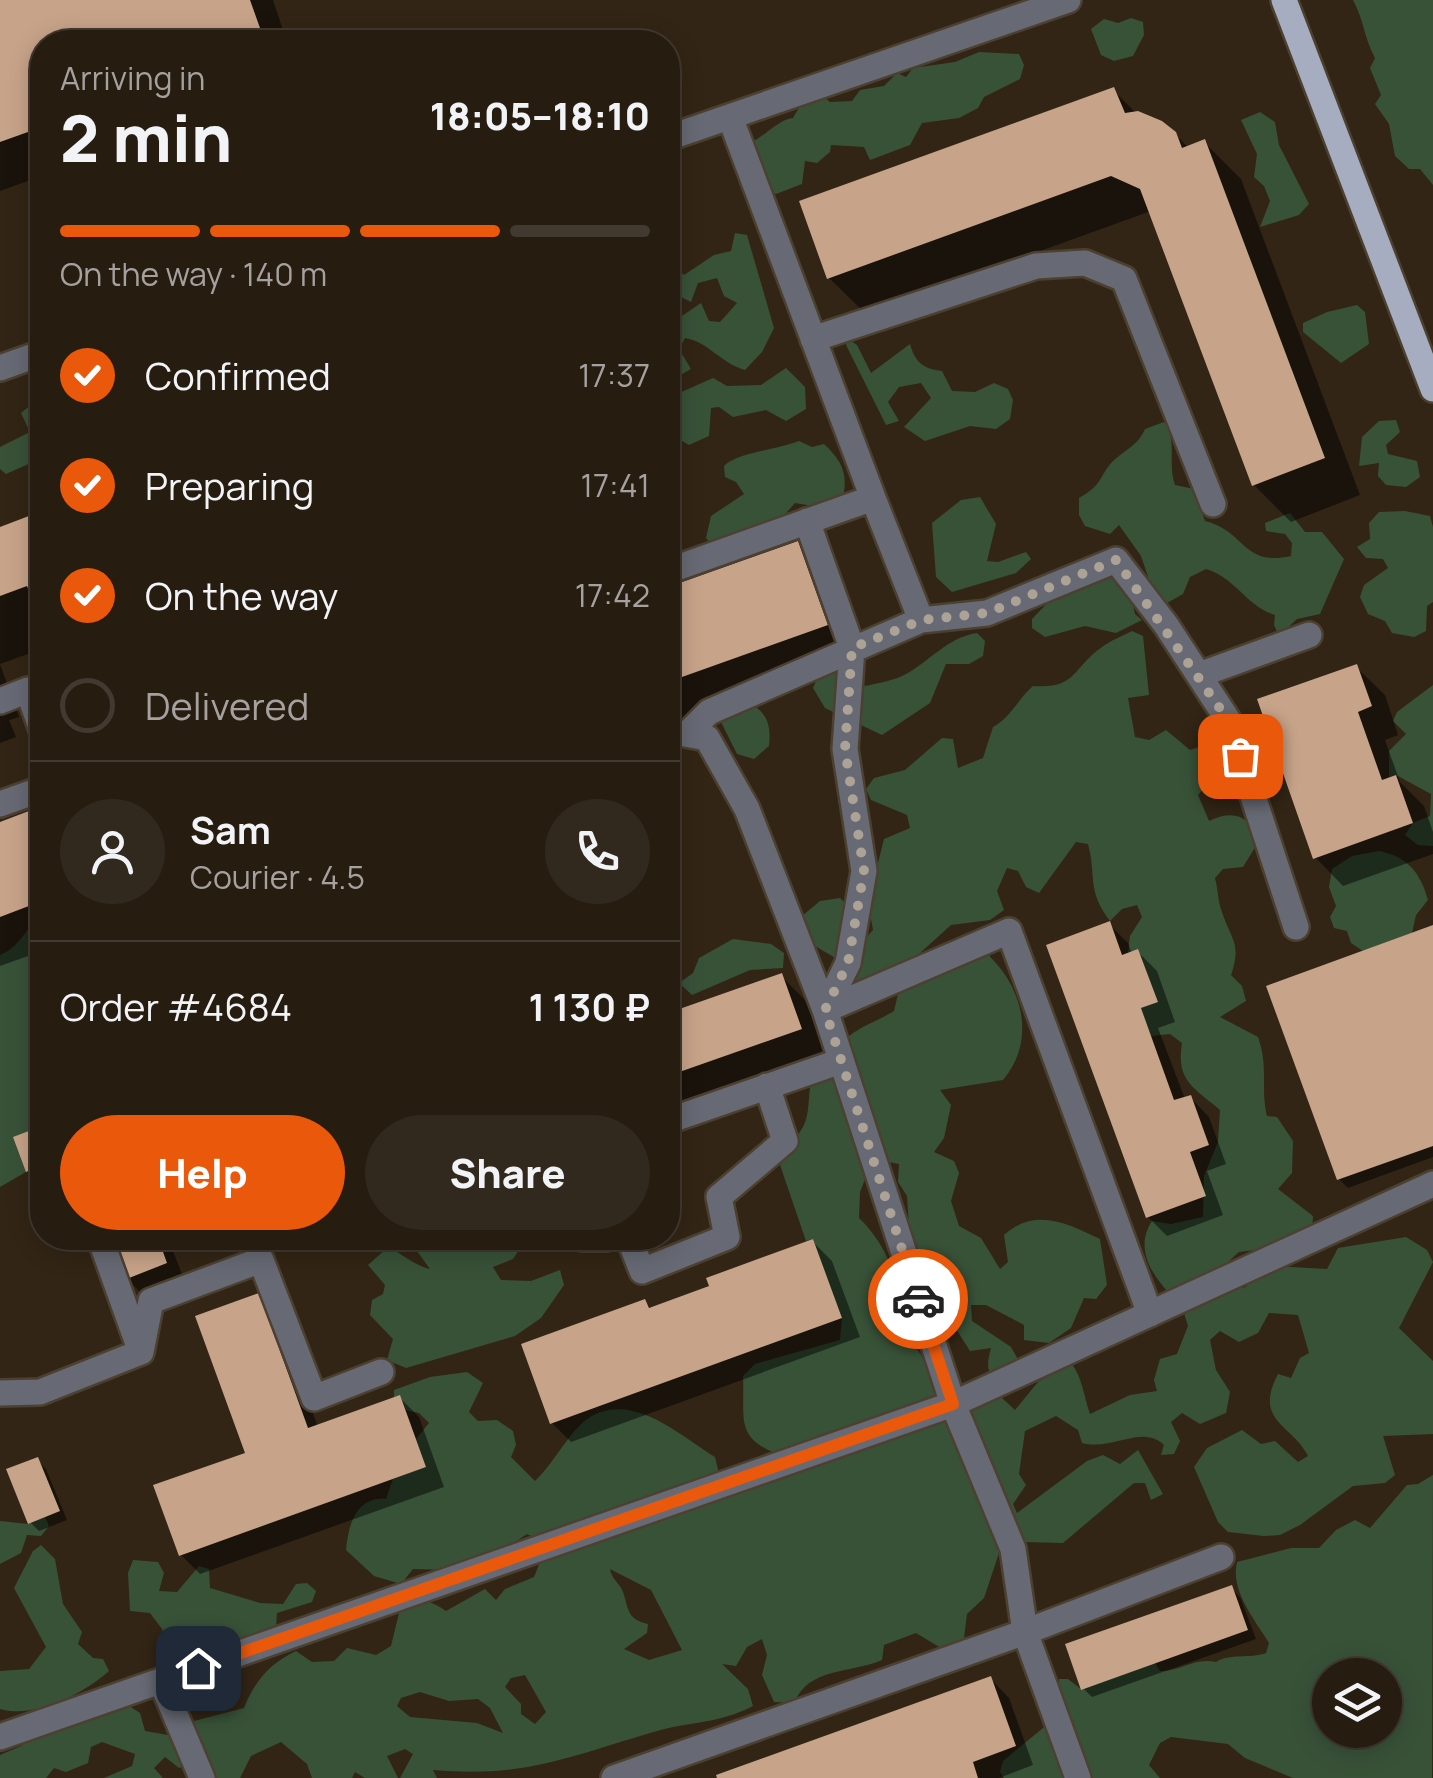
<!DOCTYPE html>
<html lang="en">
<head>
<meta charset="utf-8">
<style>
	body { margin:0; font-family:Manrope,sans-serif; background:#32291e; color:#f1f3f6; height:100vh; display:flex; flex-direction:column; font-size:38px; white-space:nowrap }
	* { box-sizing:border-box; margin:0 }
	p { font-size:32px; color:#a4a19f }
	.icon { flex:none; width:55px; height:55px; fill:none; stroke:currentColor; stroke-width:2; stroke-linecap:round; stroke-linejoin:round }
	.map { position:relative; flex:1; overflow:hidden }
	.sheet { position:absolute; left:30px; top:30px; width:650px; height:1220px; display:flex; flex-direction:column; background:#261c10; border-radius:40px; box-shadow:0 5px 25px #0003,0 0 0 2px #423a30 }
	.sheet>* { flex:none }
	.tools { position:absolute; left:1312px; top:1658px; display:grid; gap:20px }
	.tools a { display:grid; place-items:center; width:90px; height:90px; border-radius:50%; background:#261c10; box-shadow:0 5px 25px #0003,0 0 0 2px #423a30; font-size:50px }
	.pin { position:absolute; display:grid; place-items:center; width:85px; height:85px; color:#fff; margin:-42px; border-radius:20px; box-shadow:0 5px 15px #0006 }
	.courier { position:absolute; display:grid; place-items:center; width:100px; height:100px; margin:-50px; border:8px solid #ea580c; border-radius:50%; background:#fff; color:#222; box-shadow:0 2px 12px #0007 }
	.overview em { font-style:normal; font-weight:800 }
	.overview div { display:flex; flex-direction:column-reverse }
	.overview { display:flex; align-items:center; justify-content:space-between; height:170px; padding:0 30px }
	h1 { font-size:65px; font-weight:800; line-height:75px }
	.bar { display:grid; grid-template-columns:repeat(4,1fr); gap:15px 10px; align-content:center; height:120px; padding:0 30px }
	.bar i { height:12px; border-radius:8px; background:#423a30 }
	.bar .selected { background:#ea580c }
	.bar p { grid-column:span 4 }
	.line { display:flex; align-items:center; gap:25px; padding:0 30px; border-top:2px solid #423a30 }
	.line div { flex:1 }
	.round { display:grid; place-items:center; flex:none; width:105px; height:105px; border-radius:52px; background:#32291e }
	ol { padding:0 30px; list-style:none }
	li { display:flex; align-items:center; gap:30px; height:110px }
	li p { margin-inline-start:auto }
	li .icon { padding:10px; border-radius:50%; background:#ea580c; color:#fff; stroke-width:4 }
	li:last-child { color:#a4a19f }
	li i { width:55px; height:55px; border:5px solid #423a30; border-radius:50% }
	.action { display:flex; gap:20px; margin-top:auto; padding:20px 30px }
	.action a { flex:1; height:115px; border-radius:60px; background:#ea580c; color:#fff; font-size:40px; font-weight:800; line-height:115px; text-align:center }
	.action a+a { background:#32291e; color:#f1f3f6 }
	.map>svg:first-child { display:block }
</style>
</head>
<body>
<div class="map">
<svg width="1433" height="1778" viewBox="0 0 1433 1778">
	<rect width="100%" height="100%" fill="#322515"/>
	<path fill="#385238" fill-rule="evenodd" d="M1353,0H1433V185L1420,169H1409L1395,156L1389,124L1375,104L1381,95L1370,68L1375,58C1364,38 1364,20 1353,0Z
		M1131,18L1143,22L1144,35L1133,56L1114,61L1101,55L1091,29L1104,19L1118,23Z
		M979,52L1019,54L1024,65L1020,79L984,97L978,108L959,118L922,123L910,145L870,160L864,147L831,145L830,152L817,163L805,161L802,184L776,194L755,183L749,143C765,137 777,120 793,118L800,106L823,96L830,102L852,101L860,90L884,86L897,73L906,77L913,68L955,62Z
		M1260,112L1275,122L1279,145L1309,204L1299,215L1260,227L1270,201L1264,186L1254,177L1257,154L1241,120Z
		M735,233L747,235L774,328L762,352L745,370C720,363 709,342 685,338L679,349L691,369L677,377L668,367L673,322L701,303L709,321L720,322L737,303L724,296L717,278L698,283L691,302L673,293L668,305V277L675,267L684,275L714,255L731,251Z
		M1357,305L1365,312L1369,344L1341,363L1303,332V323L1327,312Z
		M848,339L857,345L871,373L910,344C915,362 923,369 942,371L952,391L975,392L994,383L1008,389L1013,400L1010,419L996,429L970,426L925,441L904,427L931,398L921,383L899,387L888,402L899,421L886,425L846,345Z
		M786,368L805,387L806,409L786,421L766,410L733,417L719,407L711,408L709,436L689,445L668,433V398L713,378L727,386L761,385Z
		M27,408L36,410L41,418L36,434L42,443V458L6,474L0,469V447L30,432L21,413Z
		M1396,420L1400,432L1386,445L1388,454L1417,461L1420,477L1406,487L1386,485L1378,476L1379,463L1359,466L1362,437L1379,421Z
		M1164,422C1178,440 1167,463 1175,485L1209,492L1201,510L1205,521C1246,531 1242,567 1291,556L1292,543L1285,534L1266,531L1265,523L1290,513L1305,532H1322L1344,559L1320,614L1297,619L1279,636L1274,625L1275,615C1246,606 1236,578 1206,569L1190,577L1183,594L1167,603L1155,597L1141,556L1119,525L1110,534L1085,526L1079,515V498C1103,484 1098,479 1111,463C1124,450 1138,446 1145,429Z
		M799,441L812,447L824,444C842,461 848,473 843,497L813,506L795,503L780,520L713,546L706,538L711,516L744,494L736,482L725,477L724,466C738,452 777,450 799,441Z
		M980,497L996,524L987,561L998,562L1026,552L1031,559L1016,573L952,592L936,577L932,523L961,500Z
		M1405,511L1430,516L1433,527V602L1427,606L1426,631L1414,637L1392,633L1385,621L1368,614L1360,597L1364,585L1388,568L1383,559L1366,558L1357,547L1370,539L1369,523L1379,512Z
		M1100,567L1129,587L1135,614L1142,620L1116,633L1085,626L1045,637L1032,628V619L1057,593Z
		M1132,631L1143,636L1149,695L1128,698L1135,737L1149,740L1166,730L1190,750L1199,747L1211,756L1214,778L1198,795L1209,821C1233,809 1251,816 1259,841L1243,867L1223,869L1215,878C1218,889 1218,902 1222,912C1231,940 1242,943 1231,975L1242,986L1246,1001L1220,1017L1258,1037C1269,1068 1260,1087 1267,1116L1277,1117L1293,1141L1292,1173L1278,1189L1313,1216L1312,1233L1263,1249L1239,1252L1207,1281L1168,1292C1150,1272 1135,1247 1152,1221L1171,1224L1203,1217L1204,1176L1218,1142L1220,1110C1193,1087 1176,1081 1182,1043L1170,1034L1151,1036L1141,1008L1157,1002L1138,950L1128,953L1130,936L1142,917L1137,905L1122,909L1110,921C1086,889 1097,878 1088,844L1076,842L1039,893L1026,887L1018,871L1007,868L997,891L1004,910L990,920L951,925L900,971L860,985C853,978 845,965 837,959C813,943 808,949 802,916L820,901L840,898L850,908L860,944L873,930L868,903L884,839L910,828L907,815L871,800L866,789L874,778L905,770L942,738L953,739L958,768L983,758L993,727C1012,716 1017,700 1033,686C1077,689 1071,669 1102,647C1110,641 1122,636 1132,631Z
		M977,633L985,641L983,656L969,664H946L930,703L882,735L825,708L813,688L821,669H851L865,686C879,683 893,681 906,674C930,661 948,637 977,633Z
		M1433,685V846L1418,845L1405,835L1413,823L1430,816L1431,794L1396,775L1389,777V751L1406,734L1393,721L1397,712Z
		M750,703C768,714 771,725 769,746L754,759L737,754L721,722L727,711Z
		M1379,851C1408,857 1420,872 1428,900L1416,915L1412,933L1363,951L1351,943L1347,931L1334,928L1330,917L1336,906L1329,887L1332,869L1352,856Z
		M42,916V1113L35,1124L26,1172L0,1187V955C22,946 24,928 42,916Z
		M733,939L771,944L784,953L783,968L750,970L692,995L679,983L693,973L699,958Z
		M974,939C987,944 985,952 994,961C1025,994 1034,1044 1003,1080L940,1090L951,1105L944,1138L934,1152L954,1161L959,1173L951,1201L959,1226L981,1238L1000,1269L1008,1262L1004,1235C1035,1207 1067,1223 1100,1239L1107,1285L1096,1299L1084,1298L1071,1328L1049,1343L1024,1340V1325L986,1305H971L972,1321L1011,1347L1020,1363L1014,1376L999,1383C985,1373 987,1363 991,1348L970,1351L911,1258L907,1196L898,1182L899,1164L873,1159L860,1192L859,1218C874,1232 892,1259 894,1280C896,1294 887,1304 895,1319C909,1344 943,1371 937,1403L918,1417L927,1427L942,1418L944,1407L990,1387L1015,1410L1038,1382L1071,1363C1082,1376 1084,1397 1090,1414L1130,1395L1157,1391L1154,1380L1160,1359L1177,1354L1188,1326L1183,1310L1207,1296L1246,1287L1256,1274L1273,1266L1327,1269L1338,1248L1406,1237L1427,1250L1433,1262L1399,1328L1433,1361V1434L1383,1436L1395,1475L1385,1483L1353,1486L1300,1525L1280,1535L1264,1536L1228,1532L1218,1522L1194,1467L1207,1448L1242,1430L1261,1444L1275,1441L1298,1462L1308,1456C1292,1424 1253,1422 1278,1374L1291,1378L1300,1358L1309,1353L1298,1315L1269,1313L1258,1333L1239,1342L1220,1331L1210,1340L1216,1370L1230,1392L1226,1413L1200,1424L1182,1413L1171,1422L1180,1441L1174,1454L1161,1455L1164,1445C1142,1424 1114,1451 1082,1443L1078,1430L1056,1416L1025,1431L1019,1474L1026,1485L1013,1504L1017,1513L1087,1461L1103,1455L1120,1464L1138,1450L1163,1494L1151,1500L1145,1483H1134L1063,1543L1024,1542L1000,1550L984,1598L967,1614L963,1646L956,1657L916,1633L884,1645L882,1660C849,1674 809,1667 794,1703L774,1702L762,1675L767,1655L762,1639L747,1647L736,1666L722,1664L748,1689L753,1706C718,1724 692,1721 657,1731C570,1756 527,1778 433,1770L437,1778H400L413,1754L405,1749L387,1756L398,1778H365L355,1772L352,1778H312L307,1764L281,1742L251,1756L240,1778H188L200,1773L195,1762L179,1768L165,1757L154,1768L163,1778H104L132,1766L135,1754L102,1742L91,1747L88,1763L66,1772L54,1768L46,1778H0V1755L21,1746L30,1737L70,1722L79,1709L105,1700L128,1705L140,1713L145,1731L185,1738L194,1721L244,1708C254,1682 270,1663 296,1651L312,1662L334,1661L347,1648L376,1655L391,1646L400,1609C417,1598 429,1599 446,1611L485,1589L496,1600L505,1589L534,1577L542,1557L581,1540L590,1542L627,1520L578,1535L571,1526L541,1541L527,1534L512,1544L505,1569L488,1574L474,1572L466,1561L451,1570L413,1569L401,1584L374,1576L346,1550C348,1526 356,1496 386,1499L393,1479L426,1467L416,1439L429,1423L419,1413L406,1410L400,1396L394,1398V1390L430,1377L467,1372L483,1383L469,1412L478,1421L497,1420L513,1431L516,1445L511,1457L535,1481C554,1463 567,1435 586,1420C630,1388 680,1436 715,1457L719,1474L703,1486L680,1485L673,1494L695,1507C700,1502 705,1493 711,1489C741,1468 766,1497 805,1456L797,1450L780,1455C734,1438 745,1419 743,1376L755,1364L840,1340L842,1318L813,1239L806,1241L778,1159C786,1147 797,1138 803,1127C816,1107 798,1054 841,1061L837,1047C859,1025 869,1026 894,1011L902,977C929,966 943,944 974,939ZM610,1569L651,1590L682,1650L649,1660L624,1649L647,1633L648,1624C627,1619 629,1610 623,1592C619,1582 612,1580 610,1569ZM525,1675L546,1712L535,1724L521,1714V1704L505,1687L511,1678ZM420,1692L449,1701L478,1699L490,1708L503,1733L477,1723L410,1717L397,1706L401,1698Z
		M421,1238H527L513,1259L493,1267L501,1280L531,1281L560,1270L564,1285L541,1318L515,1336L406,1368L387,1360L393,1339L370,1315L372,1300L383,1294L385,1285L368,1265L387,1248C401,1251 410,1264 430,1269L414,1247Z
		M1433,1475L1432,1778H1293L1245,1758L1228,1744L1171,1737L1160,1743L1149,1765L1160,1778H1004L1000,1772L1003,1761L1049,1723L1058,1702L1059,1679H1068L1081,1689L1155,1663L1160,1671C1182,1671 1194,1657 1216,1662C1230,1653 1249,1659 1266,1653L1269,1643C1255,1620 1230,1591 1237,1562L1291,1548H1319L1336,1530L1355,1520L1370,1528L1407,1485L1418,1484ZM1330,1675H1385V1730H1330Z
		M45,1517L49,1526L41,1536L27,1535L21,1553L0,1564V1521L28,1524Z
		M41,1545L55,1559L63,1604L82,1632L78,1644L93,1658L103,1659L109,1671C83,1694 35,1719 0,1709V1671L29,1669L46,1647L14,1588L33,1551Z
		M133,1560L158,1562L164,1573L159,1591L177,1592L199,1566L209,1569L210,1588L260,1603L283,1604L296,1584L307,1583L316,1591L312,1602L277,1613L276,1627L200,1661L169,1658L162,1629L150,1613L130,1611L128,1573Z"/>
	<path fill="#0007" d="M0,0H273L287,42H42V176L0,191Z
		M1113,90L1136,113L1175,134L1189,148L1204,142L1241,179L1360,495L1291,522L1254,485L1151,211L866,314L829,278Z
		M42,514V649L0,664L19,717L9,720L16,737L0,743V530Z
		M797,544L834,580L863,662L668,731V590Z
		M1356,667L1385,695L1398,735L1385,740L1400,782L1424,806L1433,832V854L1343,886L1315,857Z
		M42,809V951L0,966V824Z
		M1109,924L1128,943L1132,954L1138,952L1157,971L1175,1022L1158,1028L1185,1099L1190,1097L1209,1117L1226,1164L1207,1171L1223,1215L1167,1236L1148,1217Z
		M1433,928V1157L1348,1188L1339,1179Z
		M781,976L809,1004L828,1057L668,1114V1016Z
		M42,1129V1184L28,1170L16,1139Z
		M110,1238H168L185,1282L145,1297L126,1278Z
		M813,1242L832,1261L860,1337L571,1442L552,1423L645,1302L652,1310Z
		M258,1296L277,1315L318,1427L400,1398L419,1417L444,1487L200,1574L181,1555L248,1454Z
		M37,1460L46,1469L67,1520L39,1531L30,1522Z
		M1231,1588L1240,1597L1256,1639L1092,1697L1083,1688Z
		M990,1678L1009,1698L1033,1765L999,1778H720Z"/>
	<path fill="#c7a389" d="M0,0H250L265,42H42V127L0,142Z
		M1114,87L1125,113L1138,111L1162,121L1176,132L1182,148L1205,139L1325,458L1252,486L1140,189L1111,176L827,279L799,201Z
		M42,511V592L31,596L27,586L0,596V527Z
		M798,541L828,625L668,682V587Z
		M1357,664L1372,706L1358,712L1382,780L1396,775L1413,823L1313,859L1257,699Z
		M42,806V901L0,917V822Z
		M1110,921L1122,955L1138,949L1158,1002L1141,1008L1174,1100L1191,1095L1209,1145L1190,1152L1206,1196L1146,1218L1046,945Z
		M1433,925V1146L1337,1180L1266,986Z
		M782,973L802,1029L668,1076V1013Z
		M42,1126V1165L26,1172L13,1137Z
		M108,1238H158L167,1263L124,1280Z
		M813,1239L842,1318L550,1424L521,1344L645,1299L649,1308L709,1286L706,1278Z
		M259,1293L308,1428L400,1395L426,1467L179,1556L153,1485L245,1453L195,1316Z
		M38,1457L60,1511L28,1524L6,1469Z
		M1232,1585L1248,1630L1081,1690L1065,1644Z
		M991,1676L1016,1746L973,1762L978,1778H717L716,1775Z"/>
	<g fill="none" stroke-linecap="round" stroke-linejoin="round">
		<g stroke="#4c4031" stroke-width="30">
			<path id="minor" d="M668,138L1068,0
				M813,339L1036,266L1085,263L1124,279L1213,504
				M0,368L42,353
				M807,521L852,648L845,749L864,871L848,963L825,1010
				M668,571L873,498L730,117
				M921,620L987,613L1116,560L1166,625L1228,720L1296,927
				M1199,675L1309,635
				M0,701L28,690L42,730
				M668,731L707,738L747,809L825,1010L953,1404L1013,1549L1025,1632L1221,1557
				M688,733L709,712L921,620L873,498
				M0,804L42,789
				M825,1010L1009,931L1150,1314
				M668,1121L841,1061
				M100,1238L141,1352
				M582,1238H607
				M629,1238L642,1271L727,1237L719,1197L785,1141L767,1086
				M0,1393L40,1392L141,1352L151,1301L261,1260L314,1398L381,1372
				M161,1681L202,1778
				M0,1737L953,1404L1433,1184
				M614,1778L1025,1632L1078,1778"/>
		</g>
		<g stroke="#4c4031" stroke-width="30">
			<path id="major" d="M1284,0L1433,389"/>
		</g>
		<use href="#minor" stroke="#676a74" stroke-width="25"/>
		<use href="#major" stroke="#a7adc0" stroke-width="25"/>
	</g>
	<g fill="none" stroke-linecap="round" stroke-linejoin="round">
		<path stroke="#ada296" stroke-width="10" stroke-dasharray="0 18" d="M918,1299L825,1010L848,963L864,871L845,749L852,648L922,620L987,613L1116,560L1228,720L1240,756"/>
		<path stroke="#ea580c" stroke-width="12" d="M198,1668L953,1404L918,1299"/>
	</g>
</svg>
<div class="tools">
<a><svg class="icon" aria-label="layers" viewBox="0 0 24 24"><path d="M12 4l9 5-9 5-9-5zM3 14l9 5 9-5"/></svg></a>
</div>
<div class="pin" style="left:1240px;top:756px;background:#ea580c"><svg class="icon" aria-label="bag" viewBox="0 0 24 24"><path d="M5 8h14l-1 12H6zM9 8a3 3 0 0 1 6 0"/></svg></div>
<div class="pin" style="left:198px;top:1668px;background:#1f2937"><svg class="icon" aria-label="home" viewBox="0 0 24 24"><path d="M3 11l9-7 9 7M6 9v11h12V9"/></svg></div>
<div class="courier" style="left:918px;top:1299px"><svg class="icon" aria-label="car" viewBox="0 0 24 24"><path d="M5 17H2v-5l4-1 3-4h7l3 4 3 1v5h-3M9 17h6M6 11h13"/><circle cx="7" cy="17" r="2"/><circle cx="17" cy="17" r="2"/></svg></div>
<section class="sheet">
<div class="overview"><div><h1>2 min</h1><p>Arriving in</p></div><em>18:05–18:10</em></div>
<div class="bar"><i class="selected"></i><i class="selected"></i><i class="selected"></i><i></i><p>On the way · 140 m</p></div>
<ol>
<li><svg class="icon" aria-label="check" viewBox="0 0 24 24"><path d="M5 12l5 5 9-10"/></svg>Confirmed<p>17:37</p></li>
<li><svg class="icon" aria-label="check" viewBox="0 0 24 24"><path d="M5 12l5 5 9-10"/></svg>Preparing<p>17:41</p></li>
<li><svg class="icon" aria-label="check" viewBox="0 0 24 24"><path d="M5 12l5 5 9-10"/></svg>On the way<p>17:42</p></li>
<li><i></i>Delivered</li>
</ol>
<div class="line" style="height:180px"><a class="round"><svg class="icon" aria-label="person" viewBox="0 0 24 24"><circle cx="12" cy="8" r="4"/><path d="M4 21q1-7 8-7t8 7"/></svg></a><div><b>Sam</b><p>Courier · 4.5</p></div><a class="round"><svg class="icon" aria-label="phone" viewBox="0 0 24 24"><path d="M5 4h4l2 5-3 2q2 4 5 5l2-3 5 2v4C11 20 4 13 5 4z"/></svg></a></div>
<div class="line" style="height:130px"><div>Order #4684</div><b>1 130 ₽</b></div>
<div class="action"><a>Help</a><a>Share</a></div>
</section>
</div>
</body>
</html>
